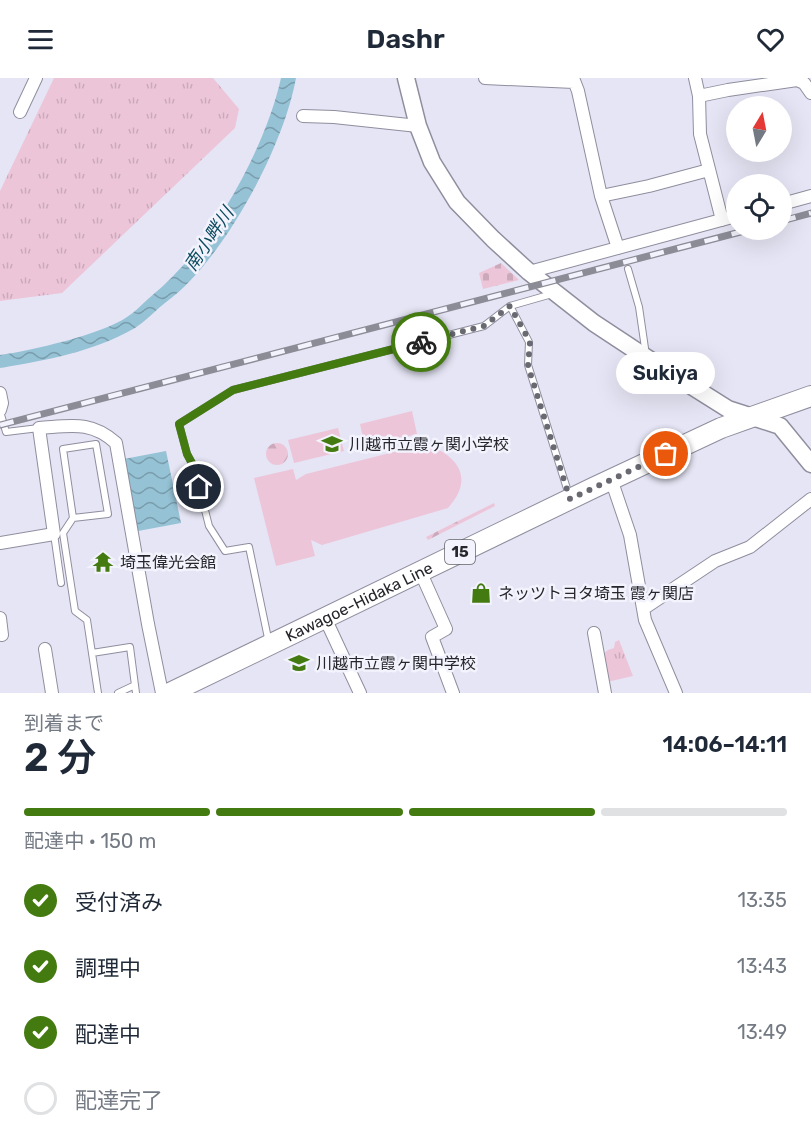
<!DOCTYPE html>
<html lang="ja">
<head>
<meta charset="utf-8">
<style>
	body { margin:0; font-family:Rubik,"Noto Sans JP",sans-serif; background:#f2f2f3; color:#1f2937; height:100vh; display:flex; flex-direction:column; font-size:22px; white-space:nowrap }
	* { box-sizing:border-box; margin:0 }
	p { font-size:20px; color:#747a83 }
	.icon { flex:none; width:33px; height:33px; fill:none; stroke:currentColor; stroke-width:2; stroke-linecap:round; stroke-linejoin:round }
	.map { position:relative; height:615px; overflow:hidden }
	.side { display:flex; flex-direction:column; background:#fff; flex:1 }
	.side>* { flex:none }
	.needle { width:39px; rotate:10deg }
	.controls { position:absolute; left:726px; top:18px; display:grid; gap:12px }
	.controls a { display:grid; place-items:center; width:66px; height:66px; border-radius:50%; background:#fff; box-shadow:0 6px 24px #0002; font-size:30px }
	.pin { position:absolute; display:grid; place-items:center; width:51px; height:51px; color:#fff; margin:-26px; border:3px solid #fff; border-radius:50%; box-shadow:0 2px 6px #0007 }
	.courier { position:absolute; display:grid; place-items:center; width:60px; height:60px; margin:-30px; border:4px solid #447b11; border-radius:50%; background:#fff; color:#222; box-shadow:0 2px 8px #0007 }
	.bubble { position:absolute; height:42px; border-radius:21px; background:#fff; box-shadow:0 6px 24px #0002; font-size:20px; font-weight:600; line-height:42px; text-align:center }
	.overview em { font-style:normal; font-weight:600 }
	.overview div { display:flex; flex-direction:column-reverse }
	.overview { display:flex; align-items:center; justify-content:space-between; height:102px; padding:0 24px }
	h1 { font-size:39px; font-weight:600; line-height:45px }
	.bar { display:grid; grid-template-columns:repeat(4,1fr); gap:9px 6px; align-content:center; height:72px; padding:0 24px }
	.bar i { height:8px; border-radius:4px; background:#e0e1e3 }
	.bar .selected { background:#447b11 }
	.bar p { grid-column:span 4 }
	ol { padding:0 24px; list-style:none }
	li { display:flex; align-items:center; gap:18px; height:66px }
	li p { margin-inline-start:auto }
	li .icon { padding:6px; border-radius:50%; background:#447b11; color:#fff; stroke-width:4 }
	li:last-child { color:#747a83 }
	li i { width:33px; height:33px; border:3px solid #e0e1e3; border-radius:50% }
	header { display:flex; justify-content:space-between; align-items:center; height:78px; padding:0 24px; background:#fff; font-size:27px; font-weight:600 }
	.map>svg:first-child { display:block }
</style>
</head>
<body>
<header><svg class="icon" aria-label="menu" viewBox="0 0 24 24"><path d="M4 6h16M4 12h16M4 18h16"/></svg>Dashr<svg class="icon" aria-label="heart" viewBox="0 0 24 24"><path d="M12 20l-8-8c-3-5 5-10 8-4 3-6 11-1 8 4z"/></svg></header>
<div class="map">
<svg width="811" height="615" viewBox="0 0 811 615">
	<defs>
		<pattern id="grass-tufts" width="24" height="20" patternUnits="userSpaceOnUse" patternTransform="scale(1.5)"><rect width="24" height="20" fill="#edc5d9"/><path d="M3 7l-1-3M5 7V3M7 7l1-3M15 17l-1-3M17 17v-4M19 17l1-3" fill="none" stroke="#cba9ba"/></pattern>
		<pattern id="forest-firs" width="22" height="20" patternUnits="userSpaceOnUse" patternTransform="scale(1.5)"><rect width="22" height="20" fill="#edc5d9"/><path d="M5 1l3.5 6h-7zM16 11l3.5 6h-7z" fill="#cba9ba"/></pattern>
		<pattern id="cemetery-stones" width="16" height="16" patternUnits="userSpaceOnUse" patternTransform="scale(1.5)"><rect width="16" height="16" fill="#edc5d9"/><path d="M2 7V4a2 2 0 0 1 4 0v3zM10 15v-3a2 2 0 0 1 4 0v3z" fill="#cba9ba"/></pattern>
		<pattern id="water-waves" width="16" height="10" patternUnits="userSpaceOnUse" patternTransform="scale(1.5)"><rect width="16" height="10" fill="#95c2d5"/><path d="M0 5q4-4 8 0t8 0" fill="none" stroke="#799dad"/></pattern>
	</defs>
	<rect width="100%" height="100%" fill="#e5e5f5"/>
	<path fill="url(#grass-tufts)" d="M54,0H213L239,31L235,50L62,215L0,223V113Z
		M619,562L633,598L607,604L603,576L608,572L614,570L615,564Z"/>
	<path fill="url(#forest-firs)" d="M266 376a11 11 0 1 1 22 0a11 11 0 1 1-22 0Z
		M494,425L495,428L428,462L426,459Z"/>
	<path fill="url(#cemetery-stones)" d="M501,185L519,202L483,211L479,195Z"/>
	<path fill="#edc5d9" d="M412,333L417,356L365,369L360,346Z
		M338,350L344,373L294,385L288,362Z
		M426,366C458,378 475,400 448,430L322,467L311,462L315,478L276,488L254,400L293,391L296,402L306,396Z"/>
	<path fill="url(#water-waves)" d="M281,0H296C284,66 233,161 185,208C177,216 168,222 160,229C152,236 144,244 135,250C93,274 47,282 0,290V277C30,273 103,256 127,239C135,234 141,227 148,221C157,213 167,205 175,196C221,149 267,64 281,0Z
		M166,373L181,445L138,453L124,381Z"/>
	<g fill="none" stroke-linecap="round" stroke-linejoin="round">
		<g stroke="#8f8e9e" stroke-width="8">
			<path id="lane" d="M628,191L639,229L646,277
				M552,216L510,228L529,264L528,287L569,417
				M0,333L6,354L39,350
				M73,440L108,436L96,366L63,371L73,440L63,455L75,533L87,542L98,615
				M54,456L61,505
				M269,565L249,469L225,473L209,448L194,389L187,376L179,346L233,312L484,248L510,228
				M92,575L130,569L136,615
				M118,615L135,607"/>
		</g>
		<g stroke="#8f8e9e" stroke-width="14">
			<path id="street" d="M485,0L574,4
				M573,0L578,13L601,118L618,170
				M695,0L699,18L700,56L722,142
				M699,18L728,12L797,2L804,5L811,15
				M20,34L36,0
				M303,38L334,39L418,48
				M601,118L649,108L709,92
				M782,126L811,118
				M529,194L736,138
				M0,315L2,325L0,332
				M611,401L630,457L645,542L676,615
				M0,465L54,456L39,350C70,348 91,342 116,365L148,546L162,615
				M420,493L446,551L432,559L453,615
				M643,531L715,483L750,469L811,421
				M0,540L2,557
				M325,540L360,615
				M594,555L605,615
				M45,571L52,615"/>
		</g>
		<g stroke="#8f8e9e" stroke-width="19">
			<path id="secondary" d="M406,0L418,48L432,84L457,124L493,161L529,194L594,245L647,280L728,331L780,348L811,386"/>
		</g>
		<g stroke="#8f8e9e" stroke-width="22">
			<g id="primary">
				<path id="s1" d="M170,615L593,410L721,350L811,318"/>
			</g>
		</g>
		<use href="#lane" stroke="#fff" stroke-width="6"/>
		<use href="#street" stroke="#fff" stroke-width="12"/>
		<use href="#secondary" stroke="#fff" stroke-width="16"/>
		<use href="#primary" stroke="#fff" stroke-width="20"/>
		<g stroke="#8c8c97" stroke-width="7">
			<path id="rail" d="M782,143L811,135
				M0,347L748,152"/>
		</g>
		<use href="#rail" stroke="#f3f3fd" stroke-width="4.5" stroke-dasharray="14" stroke-linecap="butt"/>
	</g>
	<g fill="none" stroke-linecap="round" stroke-linejoin="round">
		<path stroke="#696972" stroke-width="6" stroke-dasharray="0 10.8" d="M421,264L484,248L510,228L530,264L528,288L570,421L666,376"/>
		<path stroke="#447b11" stroke-width="8" d="M199,409L194,389L187,376L179,346L233,312L421,264"/>
	</g>
	<defs>
		<g id="school-bare" transform="scale(1.62)"><path d="M0-5L7-2L0 1L-7-2ZM-4 1L0 2.5L4 1V4Q0 6-4 4Z" fill="#447b11" stroke="#f3f3fd" stroke-width="2.5" paint-order="stroke"/></g>
		<g id="temple-bare" transform="scale(1.62)"><path d="M0-6L5-2H3V0L6.5 2.5H4V6H1.5V3h-3V6H-4V2.5H-6.5L-3 0V-2H-5Z" fill="#447b11" stroke="#f3f3fd" stroke-width="2.5" paint-order="stroke"/></g>
		<g id="shop-bare" transform="scale(1.62)"><path d="M-5-2.5h2.3a2.7 3.5 0 0 1 5.4 0H5L5.5 6h-11ZM-1.5-2.5h3a1.5 2.3 0 0 0-3 0Z" fill="#447b11" stroke="#f3f3fd" stroke-width="2.5" paint-order="stroke"/></g>
	</defs>
	<g fill-rule="evenodd">
		<use href="#school-bare" x="332" y="366"/>
		<use href="#temple-bare" x="103" y="484"/>
		<use href="#shop-bare" x="481" y="515"/>
		<use href="#school-bare" x="299" y="585"/>
	</g>
	<g text-anchor="middle" dominant-baseline="central" stroke-width="5" stroke-linejoin="round" paint-order="stroke">
		<rect fill="#f3f3fd" stroke="#64646b" stroke-width="1.5" x="445" y="462" width="30" height="24" rx="4.5"/>
		<g font-size="15" font-weight="bold" fill="#26262c">
			<text x="460" y="474">15</text>
		</g>
		<g font-size="16" fill="#26262c" stroke="#f3f3fd" text-anchor="start">
			<text x="349" y="366">川越市立霞ヶ関小学校</text>
			<text x="120" y="484">埼玉偉光会館</text>
			<text x="498" y="515">ネッツトヨタ埼玉 霞ヶ関店</text>
			<text x="316" y="585">川越市立霞ヶ関中学校</text>
		</g>
		<g font-size="16" fill="#26262c" stroke="#f3f3fd">
			<text stroke="none"><textPath href="#s1" startOffset="210">Kawagoe-Hidaka Line</textPath></text>
		</g>
		<g font-size="18" font-style="italic" fill="#0c4b5f" stroke="#f3f3fd">
			<text transform="translate(209 161) rotate(-56)">南小畔川</text>
		</g>
	</g>
</svg>
<div class="controls">
<a><svg class="needle" viewBox="-14 -14 28 28"><path d="M0-13l5 13h-10z" fill="#e53935"/><path d="M0 13l5-13h-10z" fill="#747a83"/></svg></a>
<a><svg class="icon" aria-label="locate" viewBox="0 0 24 24"><circle cx="12" cy="12" r="6"/><path d="M12 2v4M12 18v4M2 12h4M18 12h4"/></svg></a>
</div>
<div class="pin" style="left:666px;top:376px;background:#ea580c"><svg class="icon" aria-label="bag" viewBox="0 0 24 24"><path d="M5 8h14l-1 12H6zM9 8a3 3 0 0 1 6 0"/></svg></div>
<div class="pin" style="left:199px;top:409px;background:#1f2937"><svg class="icon" aria-label="home" viewBox="0 0 24 24"><path d="M3 11l9-7 9 7M6 9v11h12V9"/></svg></div>
<div class="courier" style="left:421px;top:264px"><svg class="icon" aria-label="bike" viewBox="0 0 24 24"><circle cx="6" cy="16" r="4"/><circle cx="18" cy="16" r="4"/><path d="M6 16l4-8h5l3 8M10 8l3 8H6M13 5h3"/></svg></div>
<div class="bubble" style="left:616px;top:274px;width:99px">Sukiya</div>
</div>
<section class="side">
<div class="overview"><div><h1>2 分</h1><p>到着まで</p></div><em>14:06–14:11</em></div>
<div class="bar"><i class="selected"></i><i class="selected"></i><i class="selected"></i><i></i><p>配達中 · 150 m</p></div>
<ol>
<li><svg class="icon" aria-label="check" viewBox="0 0 24 24"><path d="M5 12l5 5 9-10"/></svg>受付済み<p>13:35</p></li>
<li><svg class="icon" aria-label="check" viewBox="0 0 24 24"><path d="M5 12l5 5 9-10"/></svg>調理中<p>13:43</p></li>
<li><svg class="icon" aria-label="check" viewBox="0 0 24 24"><path d="M5 12l5 5 9-10"/></svg>配達中<p>13:49</p></li>
<li><i></i>配達完了</li>
</ol>
</section>
</body>
</html>
